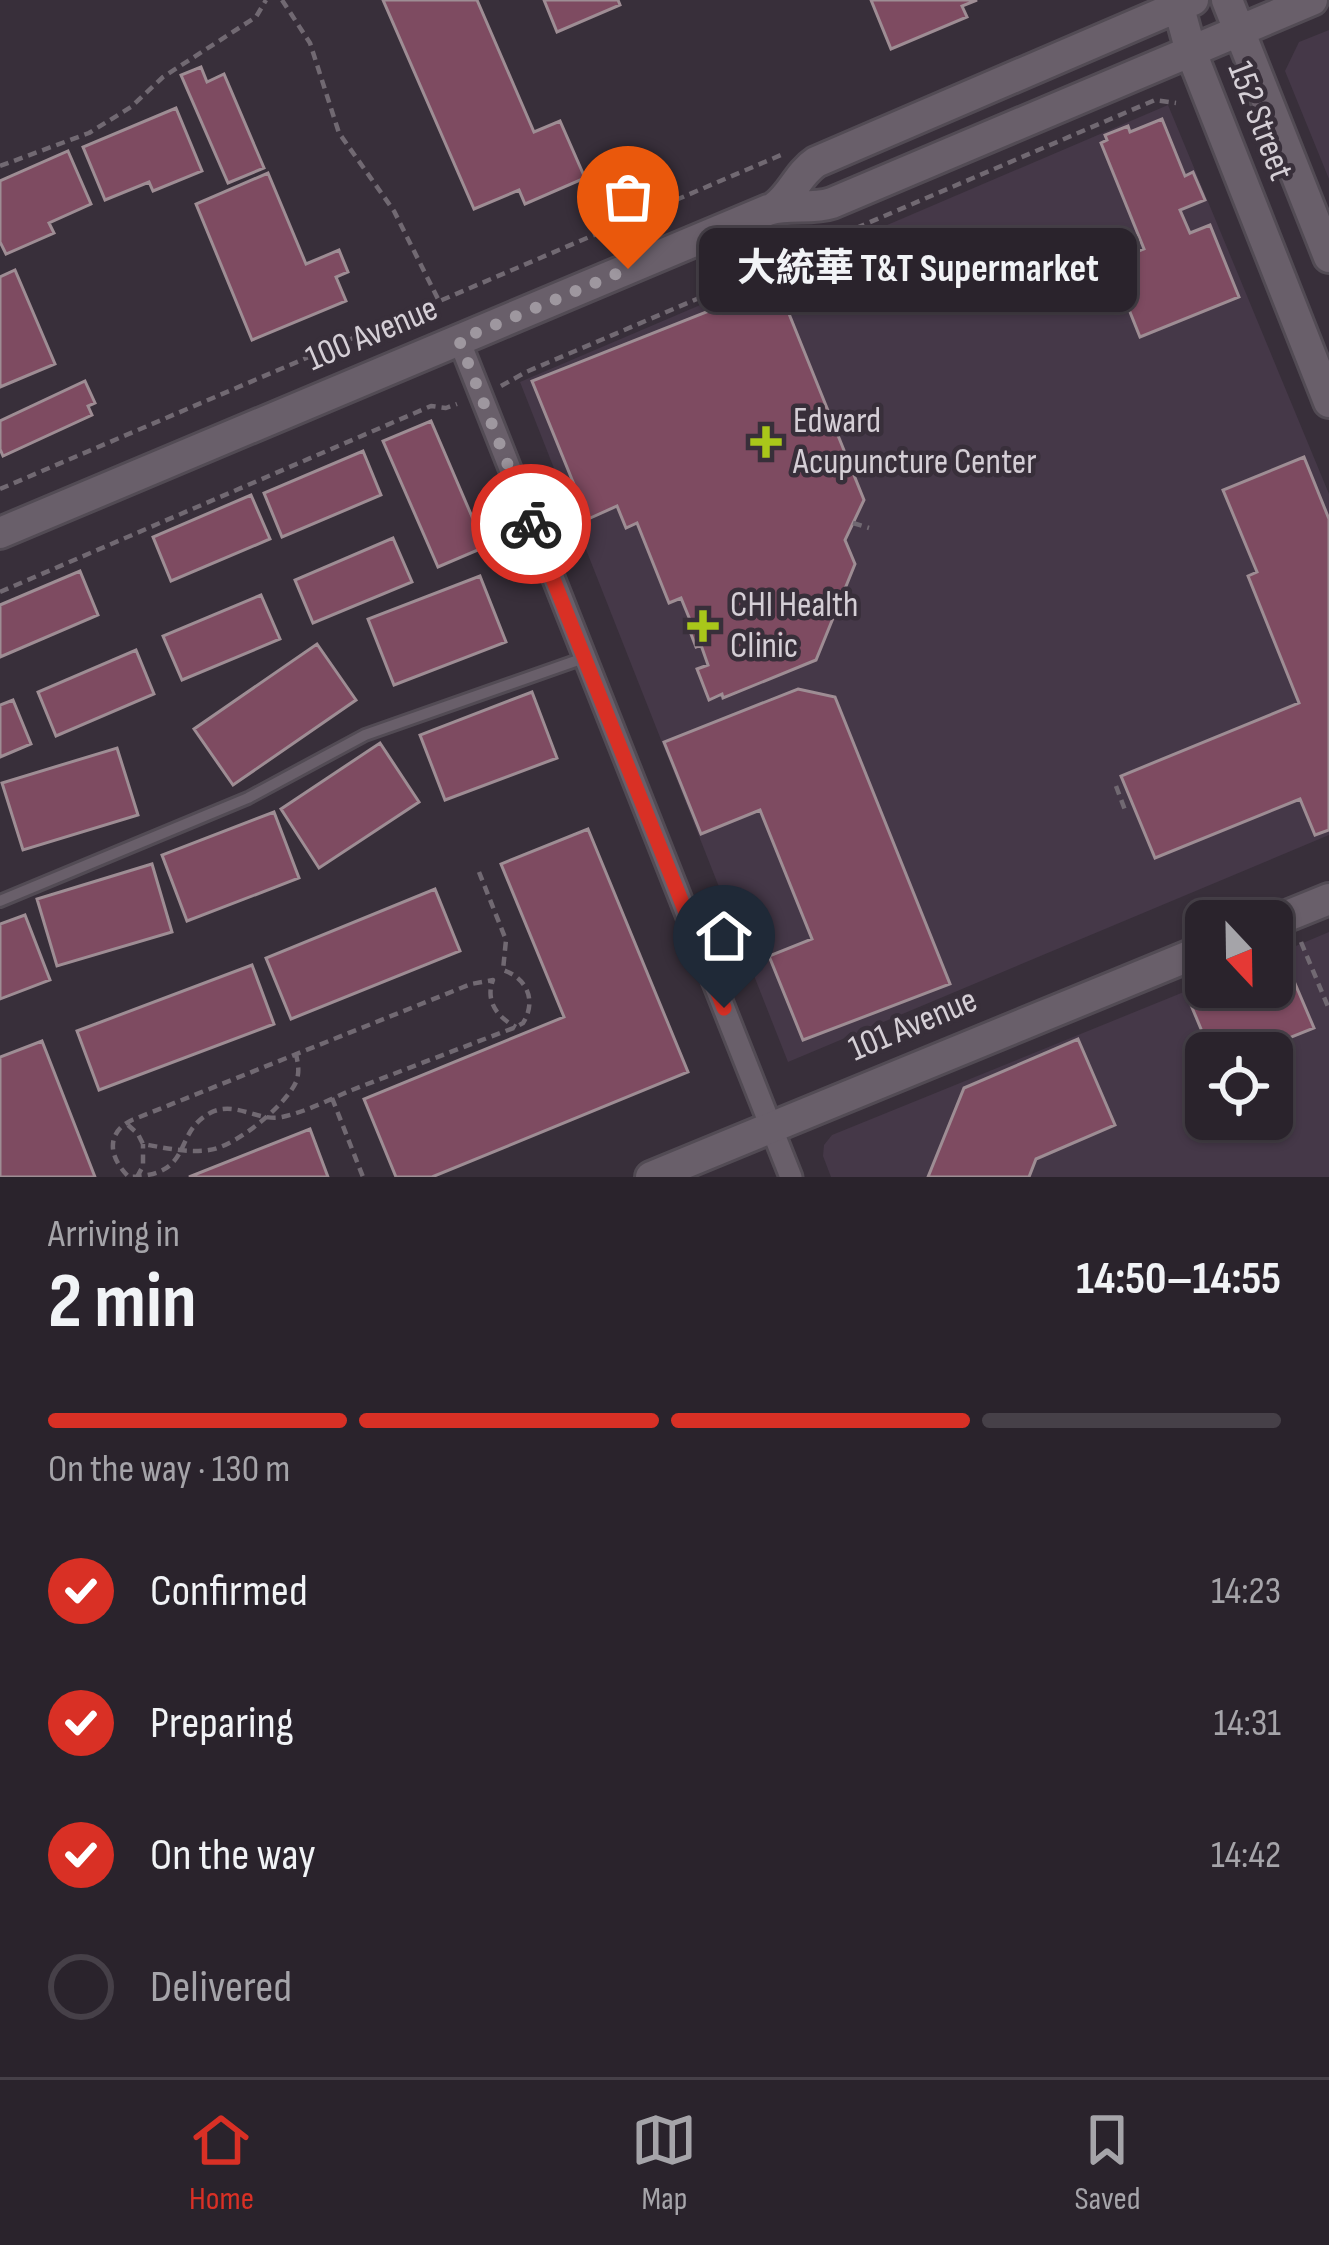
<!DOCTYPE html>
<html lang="en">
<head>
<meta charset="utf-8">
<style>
	body { margin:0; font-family:"Sofia Sans Condensed","Noto Sans SC",sans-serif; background:#322b34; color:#f1f3f6; height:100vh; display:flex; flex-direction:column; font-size:45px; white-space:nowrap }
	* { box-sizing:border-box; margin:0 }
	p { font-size:39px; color:#a5a4a9 }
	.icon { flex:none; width:66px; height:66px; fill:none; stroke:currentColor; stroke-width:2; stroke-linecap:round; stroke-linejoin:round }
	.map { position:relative; height:1177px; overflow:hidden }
	.details { display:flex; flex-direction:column; background:#2a232c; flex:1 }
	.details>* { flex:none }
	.needle { width:78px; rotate:158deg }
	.tools { position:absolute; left:1185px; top:900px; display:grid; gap:24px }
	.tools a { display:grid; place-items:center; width:108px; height:108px; border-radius:18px; background:#2a232c; box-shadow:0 3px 9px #0004,0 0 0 3px #464048; font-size:60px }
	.pin { position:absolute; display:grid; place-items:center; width:102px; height:102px; color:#fff; margin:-123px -51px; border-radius:50% 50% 50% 0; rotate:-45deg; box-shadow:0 0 12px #0007 }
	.pin .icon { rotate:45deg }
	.courier { position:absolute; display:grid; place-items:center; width:120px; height:120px; margin:-60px; border:9px solid #d93025; border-radius:50%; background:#fff; color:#222; box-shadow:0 3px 15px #0007 }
	.bubble { position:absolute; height:84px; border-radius:18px; background:#2a232c; box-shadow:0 3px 9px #0004,0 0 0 3px #464048; font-size:39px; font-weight:700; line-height:84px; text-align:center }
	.summary em { font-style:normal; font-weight:700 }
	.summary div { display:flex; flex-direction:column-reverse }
	.summary { display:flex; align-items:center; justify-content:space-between; height:204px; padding:0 48px }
	h1 { font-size:78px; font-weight:700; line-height:90px }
	.bar { display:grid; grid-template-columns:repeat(4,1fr); gap:18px 12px; align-content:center; height:144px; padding:0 48px }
	.bar i { height:15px; border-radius:9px; background:#464048 }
	.bar .on { background:#d93025 }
	.bar p { grid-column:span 4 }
	ol { padding:0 48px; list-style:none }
	li { display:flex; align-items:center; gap:36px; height:132px }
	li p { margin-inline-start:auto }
	li .icon { padding:12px; border-radius:50%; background:#d93025; color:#fff; stroke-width:4 }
	li:last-child { color:#a5a4a9 }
	li i { width:66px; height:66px; border:6px solid #464048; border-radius:50% }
	.dock { display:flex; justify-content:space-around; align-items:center; height:168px; border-top:3px solid #464048; background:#2a232c; font-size:33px; color:#a5a4a9 }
	.dock a { display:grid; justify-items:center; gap:6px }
	.dock .on { color:#d93025 }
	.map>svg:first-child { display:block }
</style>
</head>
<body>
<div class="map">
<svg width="1329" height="1177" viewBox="0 0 1329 1177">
	<rect width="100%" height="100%" fill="#382f3a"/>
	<path fill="#453848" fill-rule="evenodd" d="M1329,30V179L1285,71L1299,42Z
		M1168,105L1329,494V835L788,1062L520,382Z
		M1329,932V1177H831L823,1156L824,1145L832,1135L1206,983V987H1272V956ZM1206,1053H1272V1119H1206Z"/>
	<path fill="#7e4b61" stroke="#9e8d94" stroke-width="3" d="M383,0H477L534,132L560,121L585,178L525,204L519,190L474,209Z
		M544,0H618L620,5L557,32Z
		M871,0H977L962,6L967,17L891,49Z
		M201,67L207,82L224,74L264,168L228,183L181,75Z
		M176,108L202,171L153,191L149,182L105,200L83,147Z
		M1162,119L1185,176L1193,172L1205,200L1180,210L1190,233L1210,225L1239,297L1140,337L1110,262L1144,249L1101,143L1107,140L1105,135L1128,126L1130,132Z
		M68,151L91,204L49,223L54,233L6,254L0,242V181Z
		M268,173L306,264L339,250L348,272L336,277L346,301L252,340L196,204Z
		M15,270L55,364L0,387V277Z
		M777,284L864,500L845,540L855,564L816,660L723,698L722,694L709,700L697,669L708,665L701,645L696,647L686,621L690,620L681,598L669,603L637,523L626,528L617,506L588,519L532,381Z
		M85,381L95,403L88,406L92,415L3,456L0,449V421Z
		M431,421L485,547L438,567L383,441Z
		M363,451L381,495L282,537L264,493Z
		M1304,457L1329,519V830L1315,835L1300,799L1155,858L1121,776L1299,703L1248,576L1257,572L1223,490Z
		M251,495L270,539L171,581L153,537Z
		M393,538L412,582L313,623L295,580Z
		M80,571L98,615L0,657V605Z
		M480,576L506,642L394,685L368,619Z
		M261,595L280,639L182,680L163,636Z
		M317,644L356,700L233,785L194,729Z
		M136,650L154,694L56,736L38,692Z
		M798,689L835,697L950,984L803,1040L769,956L812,939L760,810L701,834L664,742Z
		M532,692L557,758L445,800L420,735Z
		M13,700L31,744L0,757V705Z
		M380,743L419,802L319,868L281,809Z
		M117,748L138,815L23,850L2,783Z
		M274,812L299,878L187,921L162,855Z
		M588,829L688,1072L432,1177H396L364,1099L564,1017L501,864Z
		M152,864L172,932L57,966L37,899Z
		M435,889L460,951L291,1019L266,958Z
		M25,915L50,980L0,999V924Z
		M1282,953L1314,1028L1252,1053H1211L1186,993L1206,985V987H1272V957Z
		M252,965L274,1024L99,1090L77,1031Z
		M1078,1039L1115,1125L1036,1159L1029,1177H928L964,1088Z
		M42,1041L95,1177H0V1057Z
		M310,1129L328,1177H189Z"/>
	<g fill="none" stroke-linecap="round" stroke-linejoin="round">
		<g stroke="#524b54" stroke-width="16">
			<path id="lane" d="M0,901L248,798L365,735L584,658"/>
		</g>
		<g stroke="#524b54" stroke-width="27">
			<path id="street" d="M459,340L791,1177"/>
		</g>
		<g stroke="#524b54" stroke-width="36">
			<path id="secondary" d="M1177,0L1191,52L1329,402
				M1227,0L1329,257
				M775,207C792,195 798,174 816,162L1193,0
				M0,533L768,210C789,203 811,210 832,203L1312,0
				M1272,922L1329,899
				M651,1177L1206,949"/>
		</g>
		<path stroke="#716972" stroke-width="4.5" stroke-dasharray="9 6" stroke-linecap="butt" d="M282,0L310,43L339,133L394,211L439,301
			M0,166L89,133L131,107L163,77L256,17L266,0
			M501,386L526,372L753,275H764L826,241L1155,100L1176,103
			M0,489L781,155
			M853,523L869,528
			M0,592L431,406L446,408L457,404
			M1116,786L1125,810
			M479,872L506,940L503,970C527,978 537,1001 523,1023L516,1027C461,1048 406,1069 352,1090C330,1099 306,1112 282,1117C258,1122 235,1100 210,1113C171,1134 196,1175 129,1177C109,1158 105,1133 132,1120L471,984L493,980C485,1001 497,1017 516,1027
			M1301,942L1329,1009
			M332,1098L363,1177
			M128,1125L138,1134L143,1144C165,1148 187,1153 209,1150C235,1147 285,1106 296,1082C300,1072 298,1064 296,1054
			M137,1177L143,1166V1144"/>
		<use href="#lane" stroke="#695f6a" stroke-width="10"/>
		<use href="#street" stroke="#695f6a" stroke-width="21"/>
		<use href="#secondary" stroke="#695f6a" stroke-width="30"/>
	</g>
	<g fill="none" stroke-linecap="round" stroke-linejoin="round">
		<path stroke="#9e979f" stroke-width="12" stroke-dasharray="0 21.6" d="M531,524L459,340L628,269"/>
		<path stroke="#d93025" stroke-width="15" d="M531,524L724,1008"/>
	</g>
	<g fill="#a9c71a" stroke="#382f3a" stroke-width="4.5">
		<path d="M760 424h12v12h12v12h-12v12h-12v-12h-12v-12h12z"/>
		<path d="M697 608h12v12h12v12h-12v12h-12v-12h-12v-12h12z"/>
	</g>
	<g text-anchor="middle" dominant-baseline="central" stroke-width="9" stroke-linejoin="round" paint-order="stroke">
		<g font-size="36" fill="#d5cfd6" stroke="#382f3a">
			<text transform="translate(1260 121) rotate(69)">152 Street</text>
			<text transform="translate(372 334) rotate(-23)">100 Avenue</text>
			<text transform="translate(913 1025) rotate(-23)">101 Avenue</text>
		</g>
		<g font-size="36" fill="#d5cfd6" stroke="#382f3a" text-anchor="start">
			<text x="793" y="421">Edward<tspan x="793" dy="41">Acupuncture Center</tspan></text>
			<text x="730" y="605">CHI Health<tspan x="730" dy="41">Clinic</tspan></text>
		</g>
	</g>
</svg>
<div class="tools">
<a><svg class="needle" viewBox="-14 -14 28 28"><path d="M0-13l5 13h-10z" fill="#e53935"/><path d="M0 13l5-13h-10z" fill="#a5a4a9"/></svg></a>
<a><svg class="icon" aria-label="locate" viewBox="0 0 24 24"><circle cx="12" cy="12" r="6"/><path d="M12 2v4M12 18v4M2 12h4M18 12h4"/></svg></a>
</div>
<div class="pin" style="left:628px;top:269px;background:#ea580c"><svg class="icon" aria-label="bag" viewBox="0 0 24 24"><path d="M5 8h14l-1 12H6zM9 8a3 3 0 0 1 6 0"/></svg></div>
<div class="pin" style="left:724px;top:1008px;background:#1f2937"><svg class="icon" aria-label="home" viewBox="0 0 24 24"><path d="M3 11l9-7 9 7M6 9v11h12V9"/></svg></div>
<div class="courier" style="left:531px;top:524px"><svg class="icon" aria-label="bike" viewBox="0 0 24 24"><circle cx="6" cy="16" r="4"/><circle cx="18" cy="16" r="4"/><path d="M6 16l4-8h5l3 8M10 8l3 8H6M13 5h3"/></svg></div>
<div class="bubble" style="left:699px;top:228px;width:438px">大統華 T&amp;T Supermarket</div>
</div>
<section class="details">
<div class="summary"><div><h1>2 min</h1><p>Arriving in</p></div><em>14:50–14:55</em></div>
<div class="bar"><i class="on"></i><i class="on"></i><i class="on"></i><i></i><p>On the way · 130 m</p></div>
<ol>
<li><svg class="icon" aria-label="check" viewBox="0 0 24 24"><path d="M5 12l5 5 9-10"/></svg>Confirmed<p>14:23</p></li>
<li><svg class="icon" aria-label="check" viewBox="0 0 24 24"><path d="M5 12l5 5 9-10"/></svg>Preparing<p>14:31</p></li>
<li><svg class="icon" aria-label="check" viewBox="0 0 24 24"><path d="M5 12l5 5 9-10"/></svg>On the way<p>14:42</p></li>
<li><i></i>Delivered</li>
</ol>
</section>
<nav class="dock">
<a class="on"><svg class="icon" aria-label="home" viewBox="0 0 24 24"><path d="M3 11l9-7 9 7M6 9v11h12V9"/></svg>Home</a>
<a><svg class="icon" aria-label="map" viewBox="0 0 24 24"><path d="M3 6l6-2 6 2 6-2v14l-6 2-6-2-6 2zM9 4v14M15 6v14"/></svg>Map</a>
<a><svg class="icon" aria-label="saved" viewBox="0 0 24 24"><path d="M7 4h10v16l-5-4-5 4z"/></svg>Saved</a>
</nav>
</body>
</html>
